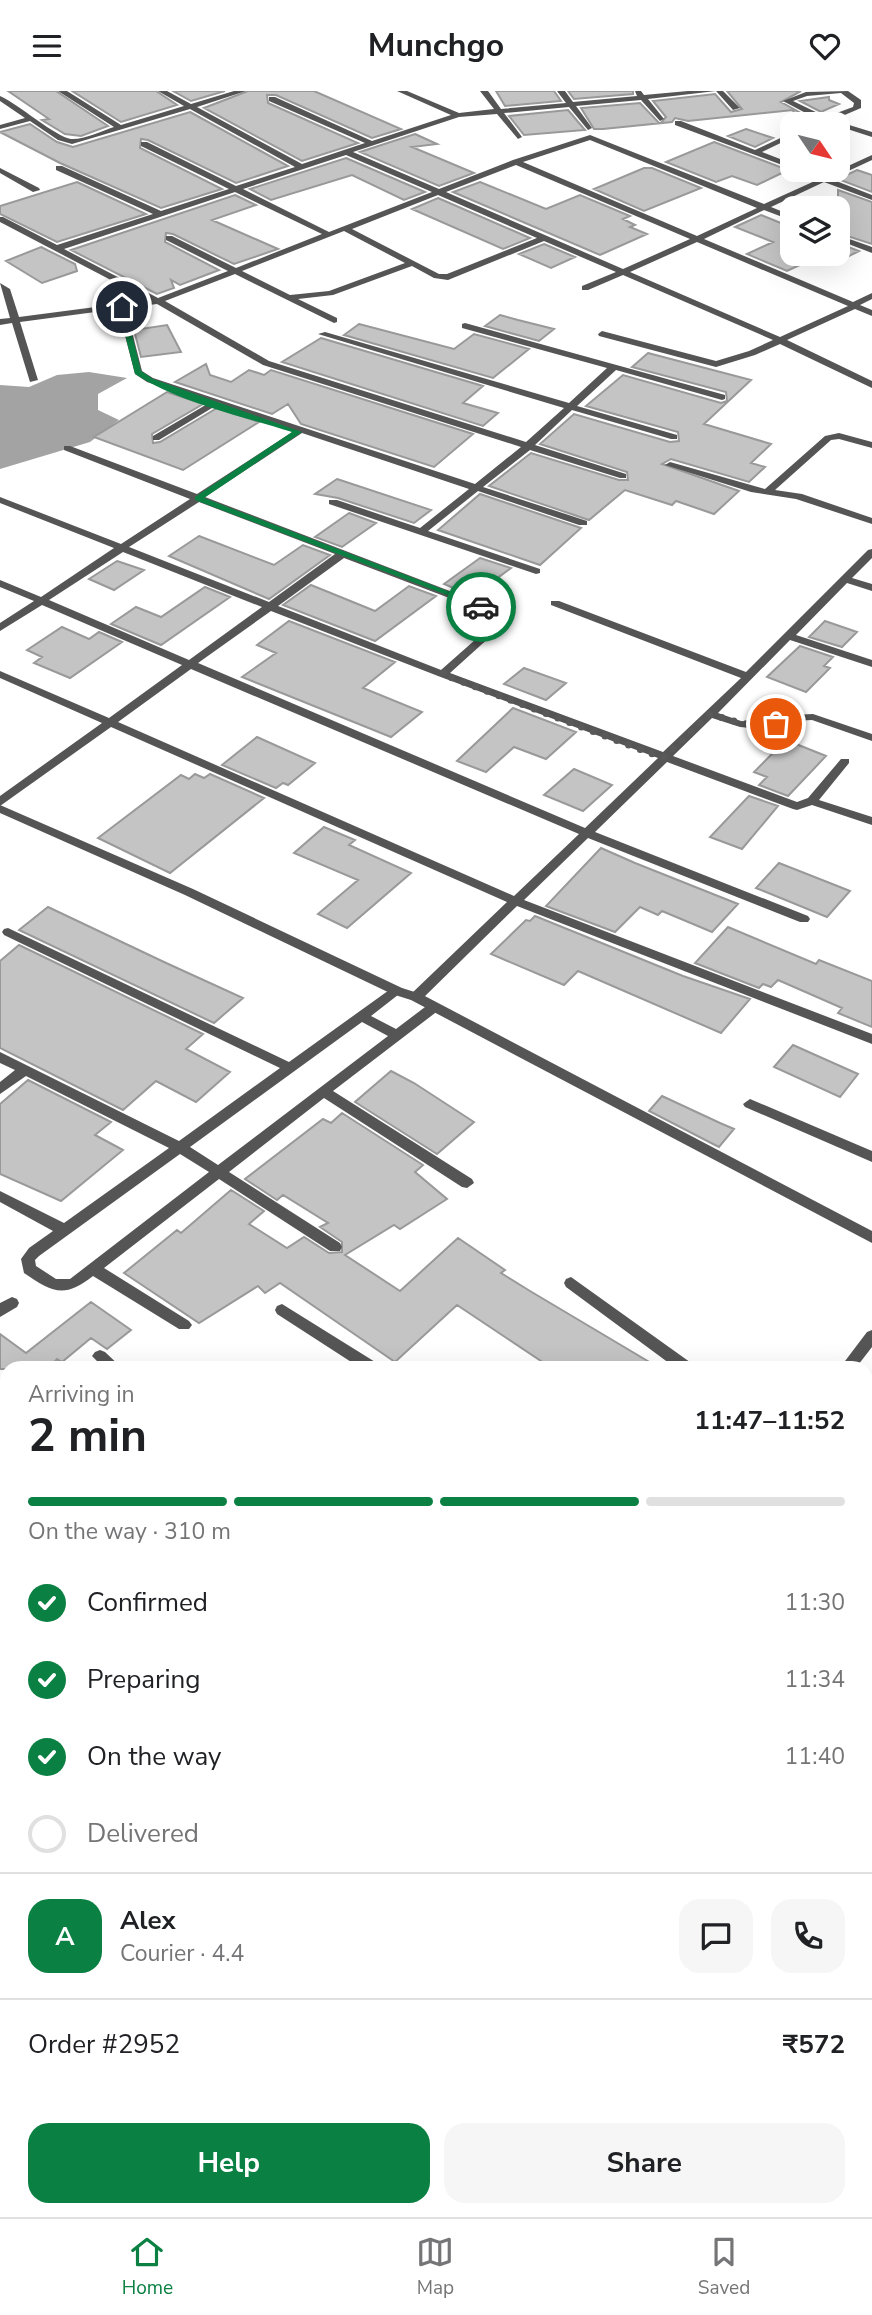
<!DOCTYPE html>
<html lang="en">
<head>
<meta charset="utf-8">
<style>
	body { margin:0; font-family:"Nunito Sans",sans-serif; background:#f6f6f6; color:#202124; height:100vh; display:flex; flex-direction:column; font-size:26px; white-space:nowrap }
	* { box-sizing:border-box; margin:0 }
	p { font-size:23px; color:#757577 }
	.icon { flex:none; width:38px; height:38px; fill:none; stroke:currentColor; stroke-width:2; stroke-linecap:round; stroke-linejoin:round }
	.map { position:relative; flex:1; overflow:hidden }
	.side { position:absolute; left:0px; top:1270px; width:873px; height:856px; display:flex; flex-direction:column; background:#fff; border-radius:21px 21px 0 0; box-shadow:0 7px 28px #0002 }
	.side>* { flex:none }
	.needle { width:46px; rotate:125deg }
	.buttons { position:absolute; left:780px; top:21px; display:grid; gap:14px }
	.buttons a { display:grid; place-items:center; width:70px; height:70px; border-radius:14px; background:#fff; box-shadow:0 7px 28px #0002; font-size:35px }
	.pin { position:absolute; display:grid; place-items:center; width:60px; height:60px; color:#fff; margin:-30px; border:4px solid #fff; border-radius:50%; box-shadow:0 2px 7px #0007 }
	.courier { position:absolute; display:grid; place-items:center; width:70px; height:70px; margin:-35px; border:5px solid #0b8043; border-radius:50%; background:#fff; color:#222; box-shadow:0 2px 9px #0007 }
	.head em { font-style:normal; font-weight:700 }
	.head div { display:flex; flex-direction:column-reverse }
	.head { display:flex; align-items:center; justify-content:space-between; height:119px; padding:0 28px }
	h1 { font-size:46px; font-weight:700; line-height:52px }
	.bar { display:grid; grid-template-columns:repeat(4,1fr); gap:10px 7px; align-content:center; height:84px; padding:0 28px }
	.bar i { height:9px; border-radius:5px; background:#e0e0e0 }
	.bar .on { background:#0b8043 }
	.bar p { grid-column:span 4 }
	.line { display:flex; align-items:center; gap:18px; padding:0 28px; border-top:2px solid #e0e0e0 }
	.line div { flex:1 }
	.round { display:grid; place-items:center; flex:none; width:74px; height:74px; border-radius:21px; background:#f6f6f6 }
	ol { padding:0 28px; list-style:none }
	li { display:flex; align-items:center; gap:21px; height:77px }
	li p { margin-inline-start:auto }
	li .icon { padding:7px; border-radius:50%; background:#0b8043; color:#fff; stroke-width:4 }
	li:last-child { color:#757577 }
	li i { width:38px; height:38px; border:4px solid #e0e0e0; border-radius:50% }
	.primary-button { display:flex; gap:14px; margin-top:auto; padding:14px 28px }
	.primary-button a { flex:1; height:80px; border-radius:21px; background:#0b8043; color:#fff; font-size:28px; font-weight:700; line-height:80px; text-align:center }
	.primary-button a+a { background:#f6f6f6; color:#202124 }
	header { display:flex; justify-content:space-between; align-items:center; height:91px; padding:0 28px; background:#fff; font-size:32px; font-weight:700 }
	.tab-bar { display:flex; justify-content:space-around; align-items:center; height:98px; border-top:2px solid #e0e0e0; background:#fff; font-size:19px; color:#757577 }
	.tab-bar a { display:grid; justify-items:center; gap:4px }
	.tab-bar .on { color:#0b8043 }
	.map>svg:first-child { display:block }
</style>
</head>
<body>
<header><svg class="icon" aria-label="menu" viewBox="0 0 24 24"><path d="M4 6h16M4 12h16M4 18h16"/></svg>Munchgo<svg class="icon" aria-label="heart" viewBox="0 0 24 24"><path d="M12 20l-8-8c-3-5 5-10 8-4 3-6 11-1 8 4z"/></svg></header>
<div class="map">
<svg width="872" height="2126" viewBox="0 0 872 2126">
	<rect width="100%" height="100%" fill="#fff"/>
	<path fill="#a3a3a3" d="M89,281L127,287L98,303V319L119,329L90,351L0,378V294L29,296L57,284Z"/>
	<path fill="#c4c4c4" stroke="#999" stroke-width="2" d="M8,0H56L108,35L81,45L65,43L42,29L49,28Z
		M72,0H156L177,14L121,31Z
		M173,0H225L191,10Z
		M248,0H314L401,38L372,47L276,4H267L268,12L358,52L302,70L204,17Z
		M496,0H554L561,10L505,15Z
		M568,0H633V3L574,8Z
		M727,0H801L781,11L808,26L796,31L793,19L688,30L675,27L672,31L603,38H594L581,17L640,12L660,33L666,26L653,10L715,3L731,21L742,18Z
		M829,6V9L839,13L821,21L800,10Z
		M568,19L585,39L524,44L509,25Z
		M190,21L288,75L236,92L148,49L141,48L140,57L222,98L161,117L60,72L0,41L30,33L57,51L73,56Z
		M746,38L773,47L755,56L728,45Z
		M415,43L437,53L412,56L474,82L439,95L360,61Z
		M714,51L788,79L757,94L732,85L716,91L666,71Z
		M346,67L425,101L404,109L352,84L271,109L250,98Z
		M644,77H652L701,97L644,120L594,98Z
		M857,79L872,84V101L838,88Z
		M77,91L146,123L57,151L0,123V115Z
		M480,91L546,118L580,104L630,125L623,128L635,134L630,136L647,143L600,164L453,101Z
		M838,99L872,111V153L838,142Z
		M235,104L256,114L212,129L278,158L234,173L173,143L166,142L165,151L219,179L180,194L171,189L174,197L157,203L71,159Z
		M438,107L530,147L503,158L412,118Z
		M761,124L793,137V163H838V152L859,160L831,174L815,167L787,180L747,163L773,151L735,136Z
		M544,153L575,166L551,177L519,163Z
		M41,156L75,173L77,180L42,192L6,170Z
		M500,224L518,229L554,238L539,250L485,235Z
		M359,233L454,258L474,243L529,258L493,287L344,244Z
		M167,234L181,261L141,266L134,239Z
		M321,247L483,295L463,312L498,322L483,335L282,271Z
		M648,262L751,289L704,333L771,353L751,372L765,376L749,391L671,368L662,373L739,400L714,423L676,410L672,414L625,399L589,429L489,395L531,362L619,389H628L627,381L540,353L574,323L670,351L679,350L678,341L586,315L623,284L721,312L727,310L726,301L632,276Z
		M206,273L210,284L231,291L249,279L264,284L271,279L473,343L434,376L301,333L288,313L272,323L175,291Z
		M167,301L203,313L152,343L153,352L160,351L217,317L259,331L183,379L94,346Z
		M337,388L431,419L414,432L338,407L315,403Z
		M480,403L578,436L581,437L540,474L438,439Z
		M349,422L376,432L342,456L315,446Z
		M199,445L274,474L303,454L330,464L269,508L169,465Z
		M480,467L511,477L473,505L444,493Z
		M117,470L144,479L114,499L89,488Z
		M311,494L375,520L409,495L436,505L375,550L283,514Z
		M205,496L230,506L161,554L111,533L136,516L161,526Z
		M289,530L395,571L363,597L422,621L391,646L242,586L276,562L257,554Z
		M825,530L857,541L842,556L809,546Z
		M62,536L89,548L99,541L122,551L70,587L34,572L42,566L27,559Z
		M800,555L833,566L824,575L830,577L806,601L767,586Z
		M524,577L566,592L546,609L504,593Z
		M513,617L576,641L546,668L514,656L486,681L457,670Z
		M257,646L315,672L288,694L283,692L276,697L222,674Z
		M786,649L826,665L788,705L759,694L767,686L754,681Z
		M574,678L612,694L583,720L544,704Z
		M195,683L204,687L210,683L264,707L170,782L98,747L181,684L189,688Z
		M749,705L778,715L742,758L710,746Z
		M324,736L355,749L349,754L411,782L347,837L318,823L358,789L294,762Z
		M601,757L635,772L738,813L712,841L662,820L658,824L640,816L615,841L546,815Z
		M779,772L850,800L827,826L756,797Z
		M48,816L164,871L243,907L214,932L19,839Z
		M535,825L683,885L750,908L721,942L578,880L564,894L491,863L526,829L530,830Z
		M728,836L816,873L819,869L872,890V936L838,922L842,917L778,889L771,896L763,893L759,897L695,872Z
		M19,854L203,943L186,958L230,981L196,1011L156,990L123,1019L0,957V870Z
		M793,954L858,983L840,1006L774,976Z
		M391,980L414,992L474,1031L437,1063L355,1011Z
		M28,989L111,1031L95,1044L123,1059L61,1110L0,1083V1013Z
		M662,1005L720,1032L734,1038L719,1056L715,1054L649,1020Z
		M342,1022L423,1074L415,1081L447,1108L400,1138L394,1134L345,1164L400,1200L458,1147L505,1179L501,1182L530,1200L661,1278H553L457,1214L395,1271L280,1192L265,1202L258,1195L199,1232L124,1182L177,1139L181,1142L231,1099L264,1120L249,1133L287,1157L304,1146L329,1162L342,1161V1151L320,1136L328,1132L283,1104L277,1109L245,1088L323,1028L331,1032Z
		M91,1211L131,1239L107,1258L91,1247L62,1271L57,1268L48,1278H0V1243L26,1262Z"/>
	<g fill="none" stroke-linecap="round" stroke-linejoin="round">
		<path fill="#555" fill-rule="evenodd" d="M58,0H67L121,34L184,15L158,0H167L191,13L234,0H246L197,16L302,73L365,52L269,10V6H275L372,50L451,24L397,0H407L459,22L494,18L480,0H488L501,18L566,12L557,0H565L573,11L637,5L635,0H641L644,4L688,0H723L740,17L733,19L716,0L648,8L664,28L660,30L641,9L576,15L592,37L588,39L569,16L504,22L522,46L518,48L497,23L459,26L353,61L439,98L513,69L590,44L764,113L817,89L796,79H806L824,86L872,64V69L831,88L872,104V109L824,91L771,116L793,125V130L764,119L704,148L853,211L872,202V208L860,214L872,219V225L855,218L787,249L872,290V297L780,253L755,264L716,276L599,245L598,243L602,240L716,270L749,260L773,249L623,184L588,199H582V195L616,181L544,150L448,189L434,187L412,175L333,204L298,208L337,227V231L334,232L235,183L165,210L269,270L526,351L564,317L318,243L325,241L569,312L607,277L462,237V233L465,232L725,304V308L722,309L616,279L577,315L677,344V348H671L572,319L535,354L626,383V387H620L530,359L483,396L587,430V434H579L478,400L428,440L540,478V482L536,483L329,413V409H337L420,437L469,398L302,342L205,406L494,517L504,526L502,535L450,582L663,661L741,587L551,514V510H559L746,581L868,459L872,458V467L852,487L872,493V500L847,492L796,544L872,569V576L790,549L718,622L741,630L762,632L792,624L813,623L872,643V650L812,629L792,630L762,638L740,636L712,627L673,665L797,711L808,707L841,668H849V672L819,709L872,726V734L812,714L797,719L793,718L667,671L595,741L808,825L810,828L808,831H800L588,747L524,809L872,943V953L517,815L421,909H411L409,906L411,903L507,811L111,636L0,715V705L102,632L0,587V580L109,627L182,574L42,514L0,540V532L34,510L0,496V489L41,506L114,457L0,412V406L121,453L190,408L64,359V355H70L197,403L294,340L217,314L159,349H153V345L209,312L147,291L135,283L118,218L20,231L38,289L30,291L12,232L0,234V228L10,227L0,192L10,198L19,226L149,209L0,131V126H3L57,154L153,123L56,79V75H62L161,120L229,98L141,55V51H147L236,95L295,76L190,18L72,53L58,49L30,30L0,38V34L25,27L0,10V5C18,13 56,46 71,48C83,49 102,40 114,36ZM590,49L757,117L697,145L523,71ZM346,64L432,101L329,141L243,98ZM516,74L690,148L623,178L446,101ZM235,101L322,143L236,177L172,145H166V149L228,180L158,207L64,158ZM438,104L537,147L447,183H439L352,138ZM344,140L405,172L329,200L290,204L242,180ZM697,151L848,215L780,246L630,181ZM157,213L263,274L521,356L475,393L153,287L142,280L126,217ZM199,411L335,463L269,511L129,456ZM123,461L262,516L189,569L49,509ZM344,467L486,521L493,527L492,534L441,579L278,515ZM271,520L438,585L658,667L585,737L198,572ZM191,578L579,743L514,805L118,631Z
			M848,0L861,9V17L833,29L872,41V46L838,35V33L819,32V29L783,10L806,1ZM841,2L854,12L853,16L826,26L793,10L807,5Z
			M675,30H681L755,59L793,41V46L762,61L793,73V78L675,34Z
			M0,77L39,97L40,99L33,101L0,82Z
			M838,144L872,156V162L838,149Z
			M839,342L872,351V357L839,348L831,349L775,399L802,403L872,427V433L796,408L751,401L665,374L670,371L765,398L825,345Z
			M8,837L289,971L392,897H402L403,900L371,925L396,938L429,913H439L441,916L439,919L333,1000L472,1088L474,1092L467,1097L462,1096L324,1007L229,1081L340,1152L342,1156L340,1160H330L219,1088L104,1177L189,1230L192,1234L189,1238H179L93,1185C64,1208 52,1201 24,1182L21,1168L29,1157L53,1140L0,1111V1100L64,1132L169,1057L26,985L0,1003V991L15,979L0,972V961L179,1050L280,977L4,844L2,841L4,838ZM362,931L388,945L218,1074L190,1056ZM180,1063L209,1081L70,1188H56L36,1175L35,1169L39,1165Z
			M750,1008L872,1060V1071L745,1016L743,1013Z
			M571,1186L694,1274L696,1278H677L566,1196L564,1192L566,1188Z
			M12,1206L17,1208L19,1212L17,1216L0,1226V1212Z
			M282,1213L380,1274L382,1278H362L277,1223L275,1219L277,1215Z
			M872,1239V1256L855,1278H839L867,1241Z
			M100,1259L105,1261L123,1278H105L92,1265L95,1261Z
			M866,1395L872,1397V1413L866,1411Z
			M0,1454L7,1457V1474L0,1471Z
			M866,1586L872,1589V1606L866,1604Z
			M0,1750L7,1753V1775L0,1772Z
			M866,1853L872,1855V1876L866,1874Z
			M35,2119H60L57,2126H33Z
			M368,2119H393L395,2126H371Z
			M771,2119H797L799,2126H774Z"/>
		<path fill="#555" fill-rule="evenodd" d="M0,714L193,798L402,897L421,903L872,1140V1152L411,909L392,903L185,804L0,722Z"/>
	</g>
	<path fill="#0b8043" d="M122,214L125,216L141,280L153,288L302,341L204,407L484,514V518L195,409V406L292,341C241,325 181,312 135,283L118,216Z"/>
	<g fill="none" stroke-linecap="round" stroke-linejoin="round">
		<path stroke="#595959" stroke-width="7" stroke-dasharray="0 12.6" d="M481,516L499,526L497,535L442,583L663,667L710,623C733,630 752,637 776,633"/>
	</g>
</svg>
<div class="buttons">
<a><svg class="needle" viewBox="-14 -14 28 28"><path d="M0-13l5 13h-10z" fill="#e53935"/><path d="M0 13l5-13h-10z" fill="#757577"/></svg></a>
<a><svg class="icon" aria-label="layers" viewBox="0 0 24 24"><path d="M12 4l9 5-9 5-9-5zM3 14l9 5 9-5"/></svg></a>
</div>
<div class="pin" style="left:776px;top:633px;background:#ea580c"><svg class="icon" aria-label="bag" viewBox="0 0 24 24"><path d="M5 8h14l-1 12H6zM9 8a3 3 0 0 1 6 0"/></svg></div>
<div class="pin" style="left:122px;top:216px;background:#1f2937"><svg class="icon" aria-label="home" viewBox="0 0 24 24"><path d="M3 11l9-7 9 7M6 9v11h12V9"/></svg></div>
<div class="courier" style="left:481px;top:516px"><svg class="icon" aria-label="car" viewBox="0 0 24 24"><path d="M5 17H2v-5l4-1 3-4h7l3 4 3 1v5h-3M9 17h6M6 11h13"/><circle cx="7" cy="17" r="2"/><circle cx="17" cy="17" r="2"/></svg></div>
<section class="side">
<div class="head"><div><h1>2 min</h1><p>Arriving in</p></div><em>11:47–11:52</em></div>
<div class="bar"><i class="on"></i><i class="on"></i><i class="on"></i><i></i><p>On the way · 310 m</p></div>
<ol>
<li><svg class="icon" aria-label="check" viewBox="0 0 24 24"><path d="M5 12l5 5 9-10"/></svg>Confirmed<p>11:30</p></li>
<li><svg class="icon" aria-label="check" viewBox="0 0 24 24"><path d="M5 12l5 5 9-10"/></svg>Preparing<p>11:34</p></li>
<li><svg class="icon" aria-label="check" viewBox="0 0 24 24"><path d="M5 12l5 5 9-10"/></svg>On the way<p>11:40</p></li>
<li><i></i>Delivered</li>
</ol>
<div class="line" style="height:126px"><b class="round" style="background:#0b8043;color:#fff">A</b><div><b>Alex</b><p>Courier · 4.4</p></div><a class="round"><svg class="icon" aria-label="chat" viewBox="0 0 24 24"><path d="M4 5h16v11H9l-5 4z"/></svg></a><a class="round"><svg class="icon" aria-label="phone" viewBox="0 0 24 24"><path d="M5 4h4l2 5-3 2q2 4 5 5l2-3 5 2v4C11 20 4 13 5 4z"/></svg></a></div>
<div class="line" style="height:91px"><div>Order #2952</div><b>₹572</b></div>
<div class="primary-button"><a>Help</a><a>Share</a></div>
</section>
</div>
<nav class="tab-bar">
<a class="on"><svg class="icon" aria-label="home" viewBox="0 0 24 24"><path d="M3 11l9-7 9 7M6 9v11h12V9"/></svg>Home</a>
<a><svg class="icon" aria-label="map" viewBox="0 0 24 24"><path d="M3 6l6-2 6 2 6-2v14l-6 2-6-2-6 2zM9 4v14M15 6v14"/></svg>Map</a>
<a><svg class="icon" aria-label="saved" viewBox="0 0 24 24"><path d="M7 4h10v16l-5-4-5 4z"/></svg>Saved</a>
</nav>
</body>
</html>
